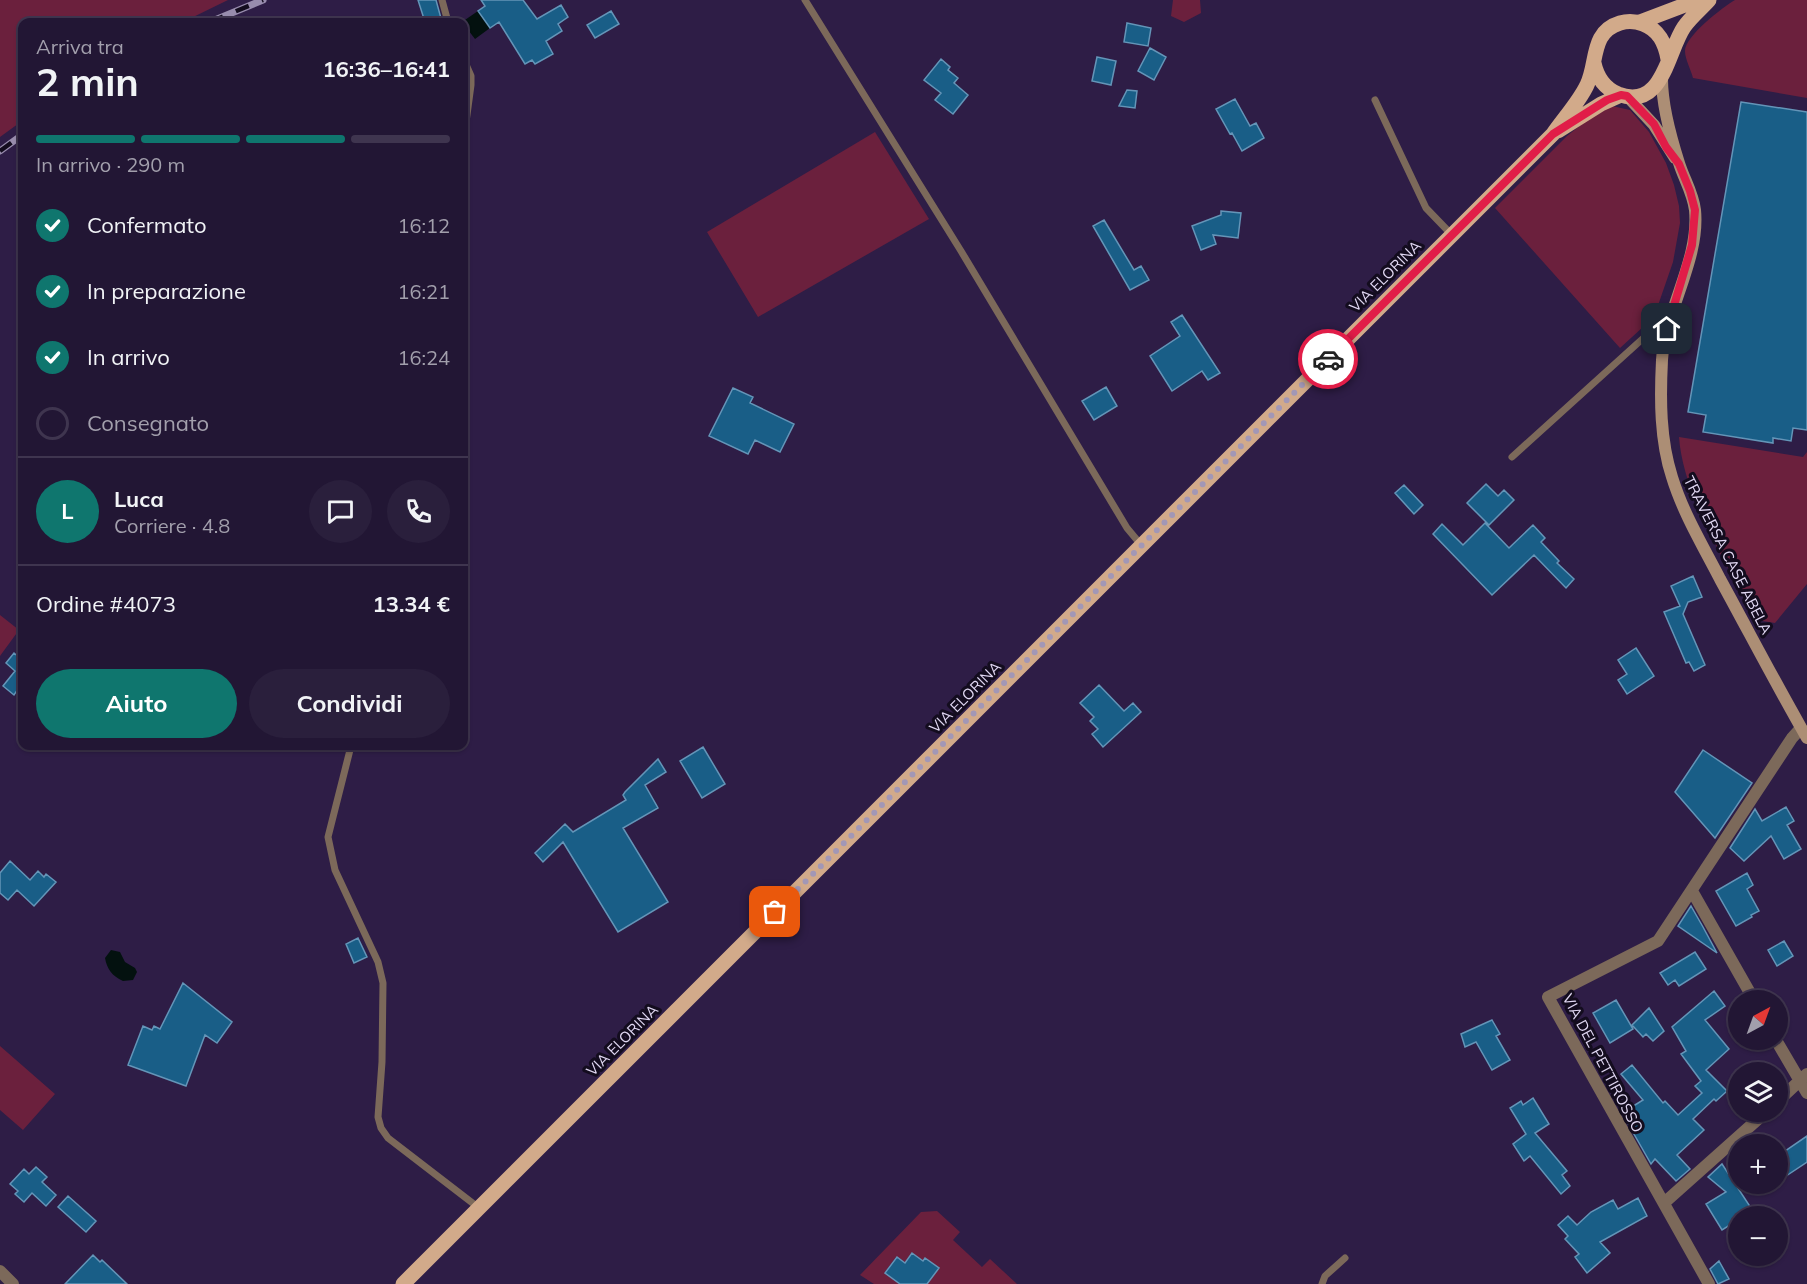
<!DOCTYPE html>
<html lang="it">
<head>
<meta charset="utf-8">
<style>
	body { margin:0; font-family:Mulish,sans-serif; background:#2a1f3c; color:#f1f3f6; height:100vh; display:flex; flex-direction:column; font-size:22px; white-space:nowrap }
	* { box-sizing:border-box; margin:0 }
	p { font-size:20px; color:#a29fac }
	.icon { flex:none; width:33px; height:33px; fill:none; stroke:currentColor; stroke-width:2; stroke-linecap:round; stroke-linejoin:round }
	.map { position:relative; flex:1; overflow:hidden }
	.panel { position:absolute; left:18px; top:18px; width:450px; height:732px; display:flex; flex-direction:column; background:#221634; border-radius:12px; box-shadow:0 2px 4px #0004,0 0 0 2px #3f354f }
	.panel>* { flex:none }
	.needle { width:39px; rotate:41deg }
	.fabs { position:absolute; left:1728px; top:990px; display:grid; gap:12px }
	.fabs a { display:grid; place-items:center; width:60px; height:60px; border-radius:50%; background:#221634; box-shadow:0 2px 4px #0004,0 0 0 2px #3f354f; font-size:30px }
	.pin { position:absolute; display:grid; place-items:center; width:51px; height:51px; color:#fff; margin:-26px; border-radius:12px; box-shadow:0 3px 9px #0006 }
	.courier { position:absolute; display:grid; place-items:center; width:60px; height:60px; margin:-30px; border:4px solid #e11d48; border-radius:50%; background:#fff; color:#222; box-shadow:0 2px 8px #0007 }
	.headline em { font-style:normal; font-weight:700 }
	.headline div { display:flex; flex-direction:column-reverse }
	.headline { display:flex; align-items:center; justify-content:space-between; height:102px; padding:0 18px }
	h1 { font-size:39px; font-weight:700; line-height:45px }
	.bar { display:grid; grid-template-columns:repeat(4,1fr); gap:9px 6px; align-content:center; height:72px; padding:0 18px }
	.bar i { height:8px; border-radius:4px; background:#3f354f }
	.bar .current { background:#0f766e }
	.bar p { grid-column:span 4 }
	.line { display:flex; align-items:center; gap:15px; padding:0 18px; border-top:2px solid #3f354f }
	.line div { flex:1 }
	.round { display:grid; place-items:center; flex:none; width:63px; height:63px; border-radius:32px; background:#2a1f3c }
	ol { padding:0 18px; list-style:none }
	li { display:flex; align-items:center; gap:18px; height:66px }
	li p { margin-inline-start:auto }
	li .icon { padding:6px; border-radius:50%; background:#0f766e; color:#fff; stroke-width:4 }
	li:last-child { color:#a29fac }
	li i { width:33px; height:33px; border:3px solid #3f354f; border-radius:50% }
	.primary-button { display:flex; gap:12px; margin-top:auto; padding:12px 18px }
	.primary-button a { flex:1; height:69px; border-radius:36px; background:#0f766e; color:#fff; font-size:24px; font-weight:700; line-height:69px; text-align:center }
	.primary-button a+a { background:#2a1f3c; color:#f1f3f6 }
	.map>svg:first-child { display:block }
</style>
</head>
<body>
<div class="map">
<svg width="1807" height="1284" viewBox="0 0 1807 1284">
	<rect width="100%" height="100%" fill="#2e1d46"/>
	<path fill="#6b203d" d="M0,0H228L183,22H22V121L0,137Z
		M1173,0H1200L1201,13L1184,22L1171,16Z
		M1735,0H1807V98L1693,78C1691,70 1685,59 1685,51C1685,36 1723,7 1735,0Z
		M1612,106L1630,110L1649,132L1666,163L1674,185L1679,206L1680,223L1673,262L1654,317L1620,348L1495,208L1567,136L1587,120Z
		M875,132L929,219L758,317L707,232Z
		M1679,437L1803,457L1807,452V584L1775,623L1756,620C1729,568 1683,496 1679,437Z
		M0,615L19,630L0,656Z
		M0,1046L55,1094L23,1130L0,1110Z
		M937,1211L960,1232L953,1240L982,1267L990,1259L1017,1284H927L939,1268L925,1258L923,1261L912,1253L905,1263L896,1257L885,1272L902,1284H874L860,1275L921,1212Z"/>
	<path fill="#03110f" d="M478,11L490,28L475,39L462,22Z
		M111,950L120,952L125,962L135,968L137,972L133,980L123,981C112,976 107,969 105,958Z"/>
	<path fill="#195e87" stroke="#6495b8" stroke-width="1.5" d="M418,0H436L442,22H425Z
		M481,0H523L537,19L561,5L568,17L558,24L562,31L546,41L553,54L535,64L532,60L525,64L499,22L490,28L478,11L485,6Z
		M611,11L619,24L595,38L587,25Z
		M1127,23L1151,28L1148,46L1124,42Z
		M1150,48L1166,57L1154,80L1138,71Z
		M1097,57L1116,61L1111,85L1092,81Z
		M941,59L950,67L948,70L958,78L954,83L968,95L953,114L935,100L941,93L924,80Z
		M1127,90L1137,91L1135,108L1119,106Z
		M1235,99L1250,126L1256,123L1264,138L1242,151L1232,133L1230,134L1216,109Z
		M1741,102L1807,112V430L1793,428L1791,441L1773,438V443L1703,432L1706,415L1688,412Z
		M1221,211L1241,213L1238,238L1213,235L1216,244L1201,250L1192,226L1221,215Z
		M1104,220L1134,270L1141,266L1149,280L1130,290L1093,226Z
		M1182,315L1220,373L1208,380L1202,371L1172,391L1150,356L1180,336L1171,322Z
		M1106,387L1117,406L1094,420L1082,401Z
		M733,388L753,397L750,403L794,424L780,452L755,440L748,454L709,436Z
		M1486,484L1498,496L1504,490L1514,500L1489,525L1467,503Z
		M1404,485L1423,505L1414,514L1395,493Z
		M1485,523L1509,548L1533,525L1545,538L1541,542L1559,561L1557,563L1574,579L1566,588L1534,555L1492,595L1433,534L1442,524L1463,545Z
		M1693,576L1702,597L1688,602L1683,614L1705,665L1694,671L1689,662L1686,663L1664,612L1680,606L1671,586Z
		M1636,648L1654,676L1627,694L1618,680L1627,674L1618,660Z
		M14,653L22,660V683L14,695L3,686L15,671L6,663Z
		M1099,685L1124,711L1133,703L1141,712L1103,747L1092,734L1098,729L1090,721L1094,717L1080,703Z
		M703,747L725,784L702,798L680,761Z
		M1703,750L1752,783L1715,838L1675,792Z
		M658,759L666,772L645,785L658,808L623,828L668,902L618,932L563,842L543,862L535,853L565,824L573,832L626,800L623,795L625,792Z
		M1786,807L1794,821L1787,825L1801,849L1784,859L1771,836L1744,861L1730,848L1755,809L1762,821Z
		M10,861L30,880L38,871L44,877L46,874L56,882L34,906L17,890L8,900L0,893V873Z
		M1747,873L1753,885L1747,889L1759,911L1751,915L1752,917L1736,926L1716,891Z
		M1691,906L1703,927L1717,953L1678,926Z
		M358,938L367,957L354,963L346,944Z
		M1784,941L1793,956L1777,966L1768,950Z
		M1695,952L1706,969L1679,986L1675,980L1668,985L1660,973Z
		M183,983L232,1022L217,1043L205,1035L186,1086L128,1065L143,1026L152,1030L154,1026L160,1029Z
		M1714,991L1725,1006L1705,1020L1729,1049L1706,1070L1727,1091L1716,1101L1714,1099L1693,1119L1704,1130L1677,1155L1690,1169L1676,1181L1655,1159L1651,1164L1622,1113L1643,1100L1621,1074L1632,1065L1663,1103L1665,1101L1678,1115L1702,1093L1695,1086L1701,1081L1681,1054L1686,1051L1672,1027Z
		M1616,1000L1633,1029L1610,1043L1593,1013Z
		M1649,1008L1664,1031L1653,1041L1646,1034L1643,1037L1632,1025Z
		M1492,1020L1500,1034L1496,1036L1510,1060L1492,1070L1476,1042L1465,1047L1461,1034Z
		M1533,1098L1549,1124L1535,1133L1567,1171L1562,1175L1570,1186L1561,1194L1530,1156L1524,1161L1513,1144L1526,1134L1510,1108L1521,1101L1523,1105Z
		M1807,1136V1162L1786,1176L1778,1163V1156Z
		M1722,1164L1753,1211L1745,1216H1738V1220L1722,1230L1706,1204L1726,1192L1708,1177Z
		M36,1167L47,1177L42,1182L56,1195L46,1206L32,1193L24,1202L15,1194L18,1191L10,1184L24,1169L29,1174Z
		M68,1196L96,1221L86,1232L58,1207Z
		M1638,1198L1647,1216L1600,1242L1610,1253L1587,1273L1575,1257L1579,1254L1565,1239L1568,1236L1558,1225L1568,1216L1577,1225L1591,1212L1613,1200L1618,1209Z
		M912,1253L923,1261L925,1258L939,1268L927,1284H900L885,1273L897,1257L905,1263Z
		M93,1255L100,1262L102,1260L127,1284H65Z
		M1719,1261L1729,1279L1718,1284L1710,1269Z"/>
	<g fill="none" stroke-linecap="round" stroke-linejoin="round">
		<path stroke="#7c695a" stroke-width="7" d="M442,0L448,22
			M805,0L961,251L1127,528L1142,546
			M464,60L471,76V85L464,137
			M1375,100L1426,208L1452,235
			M1512,457L1649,333L1667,329
			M351,746L328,837L335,870L378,962L383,983L382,1062L378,1117L381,1128L388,1138L479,1208
			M1322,1284L1325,1276L1345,1258"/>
		<path stroke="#7c695a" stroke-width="12" d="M1692,891L1754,1000
			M1776,1040L1807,1093
			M1778,1101L1807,1074
			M1664,1203L1766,1112
			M0,1271L13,1284
			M1709,1284L1548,997L1658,941L1792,738L1801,728"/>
		<path stroke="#ac8e75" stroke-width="12" d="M1662,79C1662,106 1671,138 1679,163C1684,179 1693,193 1695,210C1700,260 1665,310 1662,360C1660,399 1660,440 1672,477C1683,513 1703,546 1720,579C1749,632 1777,686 1807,738
			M1627,96L1654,125L1675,158"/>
		<path stroke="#d2aa8a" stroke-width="15" d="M1640,22L1698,0
			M1594,63C1597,77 1604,88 1618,94C1663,111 1667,52 1684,27C1691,17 1701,9 1709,0
			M1558,131L1601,104L1621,95
			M403,1284L1553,134C1564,118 1579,102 1587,85C1598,63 1590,32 1620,23C1627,21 1635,21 1643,24C1659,30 1665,43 1668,59"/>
		<g stroke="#988cad" stroke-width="7">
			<path id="rail" d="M210,22L263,0
				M0,151L22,135"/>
		</g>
		<use href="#rail" stroke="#130c1e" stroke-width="4.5" stroke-dasharray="14" stroke-linecap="butt"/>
	</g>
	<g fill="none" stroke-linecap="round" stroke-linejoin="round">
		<path stroke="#a297b6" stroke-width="6" stroke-dasharray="0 10.8" d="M775,912L1328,359"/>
		<path stroke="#e11d48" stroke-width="8" d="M1328,359L1553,134L1607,100L1621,95L1627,96L1654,124L1666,147L1679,164L1690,191L1695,210L1692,245L1667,329"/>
	</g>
	<g text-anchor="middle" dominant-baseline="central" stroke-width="6" stroke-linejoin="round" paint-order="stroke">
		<g font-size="15" fill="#e1d8f3" stroke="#130c1e">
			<text transform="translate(1385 276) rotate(-45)">VIA ELORINA</text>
			<text transform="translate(1728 555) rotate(63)">TRAVERSA CASE ABELA</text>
			<text transform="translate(965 697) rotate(-45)">VIA ELORINA</text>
			<text transform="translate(622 1040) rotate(-45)">VIA ELORINA</text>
			<text transform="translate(1603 1063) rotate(62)">VIA DEL PETTIROSSO</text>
		</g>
	</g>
</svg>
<div class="fabs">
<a><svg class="needle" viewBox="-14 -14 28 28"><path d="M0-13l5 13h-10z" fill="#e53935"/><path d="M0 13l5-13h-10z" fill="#a29fac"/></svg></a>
<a><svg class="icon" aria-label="layers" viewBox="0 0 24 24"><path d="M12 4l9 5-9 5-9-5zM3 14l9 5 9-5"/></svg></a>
<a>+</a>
<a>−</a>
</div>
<div class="pin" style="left:775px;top:912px;background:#ea580c"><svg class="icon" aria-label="bag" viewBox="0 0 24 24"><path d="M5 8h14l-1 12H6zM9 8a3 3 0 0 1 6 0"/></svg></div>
<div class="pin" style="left:1667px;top:329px;background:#1f2937"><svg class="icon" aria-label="home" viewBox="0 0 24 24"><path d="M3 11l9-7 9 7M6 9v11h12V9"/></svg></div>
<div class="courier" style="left:1328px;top:359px"><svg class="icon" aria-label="car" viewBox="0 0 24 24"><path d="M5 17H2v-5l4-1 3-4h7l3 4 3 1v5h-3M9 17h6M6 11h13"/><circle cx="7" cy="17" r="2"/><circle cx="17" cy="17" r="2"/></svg></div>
<section class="panel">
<div class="headline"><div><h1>2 min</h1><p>Arriva tra</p></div><em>16:36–16:41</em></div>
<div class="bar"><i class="current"></i><i class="current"></i><i class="current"></i><i></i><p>In arrivo · 290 m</p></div>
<ol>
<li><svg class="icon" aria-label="check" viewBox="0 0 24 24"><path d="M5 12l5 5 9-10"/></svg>Confermato<p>16:12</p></li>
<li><svg class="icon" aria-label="check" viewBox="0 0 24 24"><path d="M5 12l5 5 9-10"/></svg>In preparazione<p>16:21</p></li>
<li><svg class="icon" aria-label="check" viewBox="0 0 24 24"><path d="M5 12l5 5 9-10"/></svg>In arrivo<p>16:24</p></li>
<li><i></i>Consegnato</li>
</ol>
<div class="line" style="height:108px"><b class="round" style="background:#0f766e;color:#fff">L</b><div><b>Luca</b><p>Corriere · 4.8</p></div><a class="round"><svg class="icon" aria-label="chat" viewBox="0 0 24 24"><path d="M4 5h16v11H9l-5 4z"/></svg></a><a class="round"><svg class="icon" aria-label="phone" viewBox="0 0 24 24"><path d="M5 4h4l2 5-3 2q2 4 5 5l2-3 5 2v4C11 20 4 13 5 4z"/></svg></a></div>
<div class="line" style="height:78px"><div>Ordine #4073</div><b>13.34 €</b></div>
<div class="primary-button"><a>Aiuto</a><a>Condividi</a></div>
</section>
</div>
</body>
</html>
